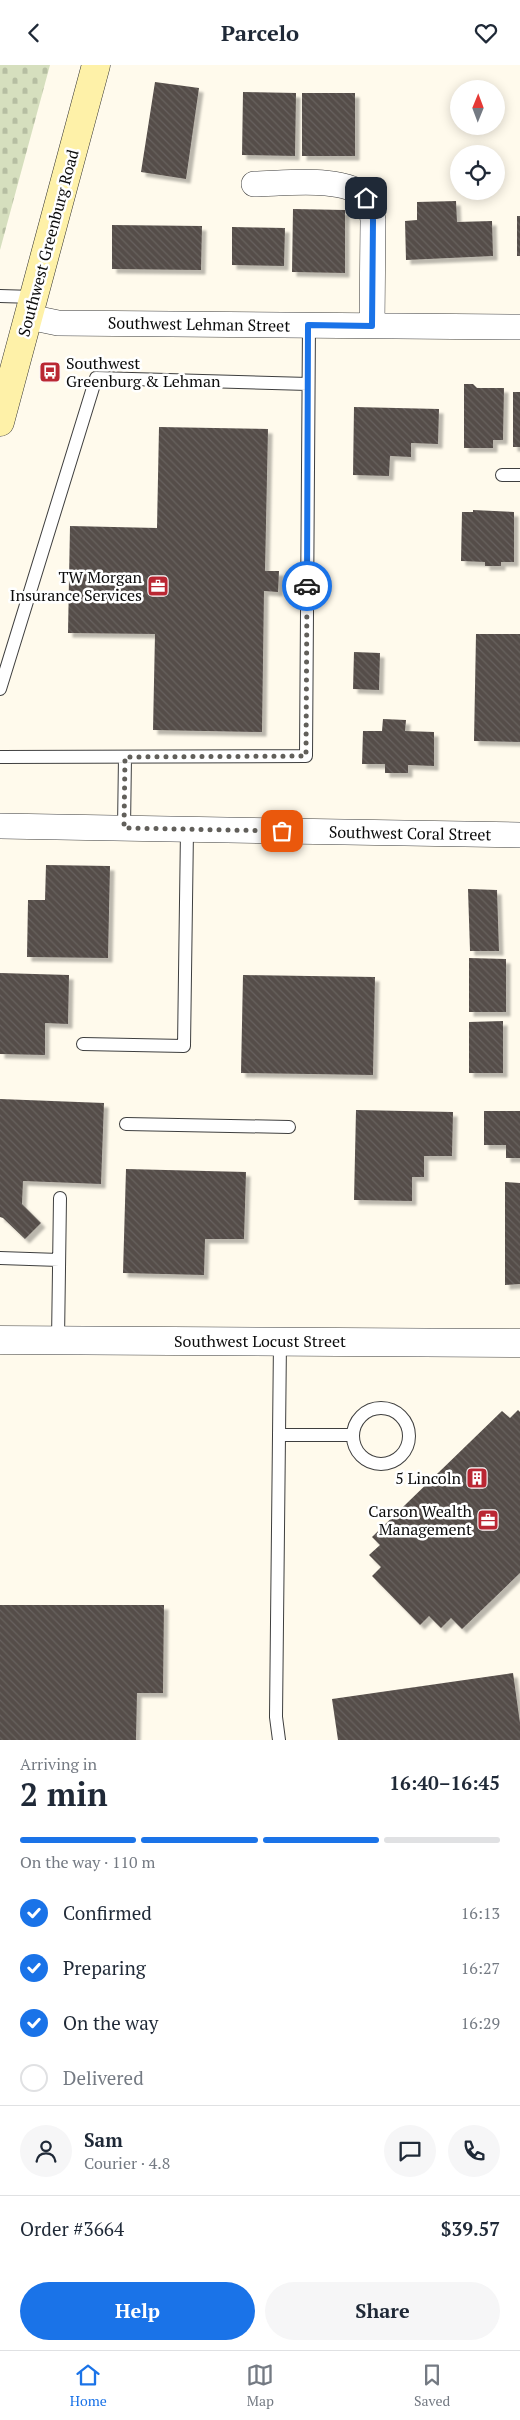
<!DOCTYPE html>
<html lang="en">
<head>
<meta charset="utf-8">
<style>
	body { margin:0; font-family:"PT Serif",serif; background:#f6f6f7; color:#1f2937; height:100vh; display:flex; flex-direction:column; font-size:19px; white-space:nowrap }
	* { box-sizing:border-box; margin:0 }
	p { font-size:16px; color:#747a83 }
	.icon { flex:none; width:28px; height:28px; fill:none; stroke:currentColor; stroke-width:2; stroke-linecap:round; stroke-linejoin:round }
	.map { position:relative; height:1675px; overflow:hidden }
	.sheet { display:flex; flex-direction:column; background:#fff; flex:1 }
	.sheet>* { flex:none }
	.needle { width:32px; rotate:1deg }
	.controls { position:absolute; left:450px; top:15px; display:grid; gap:10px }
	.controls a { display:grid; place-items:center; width:55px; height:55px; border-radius:50%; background:#fff; box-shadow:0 2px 12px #0003; font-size:25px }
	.pin { position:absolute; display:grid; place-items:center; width:42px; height:42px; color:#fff; margin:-21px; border-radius:10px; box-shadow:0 2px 8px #0006 }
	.courier { position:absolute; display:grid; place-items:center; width:50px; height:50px; margin:-25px; border:4px solid #1a73e8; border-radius:50%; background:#fff; color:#222; box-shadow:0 1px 6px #0007 }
	.headline em { font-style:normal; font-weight:600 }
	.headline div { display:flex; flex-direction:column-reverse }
	.headline { display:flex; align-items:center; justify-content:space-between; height:85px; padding:0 20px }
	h1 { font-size:32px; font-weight:600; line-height:38px }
	.bar { display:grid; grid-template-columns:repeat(4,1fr); gap:8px 5px; align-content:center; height:60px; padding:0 20px }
	.bar i { height:6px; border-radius:4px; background:#e0e1e3 }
	.bar .current { background:#1a73e8 }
	.bar p { grid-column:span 4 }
	.line { display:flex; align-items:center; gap:12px; padding:0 20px; border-top:1px solid #e0e1e3 }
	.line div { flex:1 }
	.round { display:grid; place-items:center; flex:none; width:52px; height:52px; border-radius:26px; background:#f6f6f7 }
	ol { padding:0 20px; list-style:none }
	li { display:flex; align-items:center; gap:15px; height:55px }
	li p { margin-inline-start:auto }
	li .icon { padding:5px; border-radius:50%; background:#1a73e8; color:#fff; stroke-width:4 }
	li:last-child { color:#747a83 }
	li i { width:28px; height:28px; border:2px solid #e0e1e3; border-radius:50% }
	.action { display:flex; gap:10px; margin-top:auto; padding:10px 20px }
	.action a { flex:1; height:58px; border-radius:30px; background:#1a73e8; color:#fff; font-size:20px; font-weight:600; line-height:58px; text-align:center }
	.action a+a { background:#f6f6f7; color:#1f2937 }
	header { display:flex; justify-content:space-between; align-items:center; height:65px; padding:0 20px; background:#fff; font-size:22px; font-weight:600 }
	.dock { display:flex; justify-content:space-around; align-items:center; height:70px; border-top:1px solid #e0e1e3; background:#fff; font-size:14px; color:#747a83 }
	.dock a { display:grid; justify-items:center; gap:2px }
	.dock .current { color:#1a73e8 }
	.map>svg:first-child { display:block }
</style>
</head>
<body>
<header><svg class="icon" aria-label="back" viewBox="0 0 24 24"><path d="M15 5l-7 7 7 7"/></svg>Parcelo<svg class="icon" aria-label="heart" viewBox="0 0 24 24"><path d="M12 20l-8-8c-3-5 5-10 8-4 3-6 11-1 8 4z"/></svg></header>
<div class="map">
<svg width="520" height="1675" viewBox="0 0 520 1675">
	<defs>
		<pattern id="cemetery-stones" width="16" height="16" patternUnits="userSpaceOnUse" patternTransform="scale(1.25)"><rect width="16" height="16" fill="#d6dfbe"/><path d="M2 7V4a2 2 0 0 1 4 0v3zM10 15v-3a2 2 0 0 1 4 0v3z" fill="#b6bea2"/></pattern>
		<pattern id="building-back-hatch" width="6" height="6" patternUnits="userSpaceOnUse" patternTransform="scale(1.25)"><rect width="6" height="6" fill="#554d49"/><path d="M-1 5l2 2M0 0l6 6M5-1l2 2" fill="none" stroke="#68625f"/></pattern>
		<filter id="shadow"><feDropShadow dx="4.5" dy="4.5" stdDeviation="1" flood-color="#0004"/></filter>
	</defs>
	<rect width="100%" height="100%" fill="#fffaec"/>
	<path fill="url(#cemetery-stones)" d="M0,0H50L0,185Z"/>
	<path fill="url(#building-back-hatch)" filter="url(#shadow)" d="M155,17L199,23L186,114L141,107Z
		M243,27L296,28L295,91L242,90Z
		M302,28H355V91H302Z
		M456,136L457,157L492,156L493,191L406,195L405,156L417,155V137Z
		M293,144L345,145V208L292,207Z
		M517,151H520V191H517Z
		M112,160L202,161L201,205L112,204Z
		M232,162L285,163L284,201L232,200Z
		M464,319H473L477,323H504L503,375H493V383H464Z
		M513,327H520V382H513Z
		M354,342L439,344L438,379L411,378V392L390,391L389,411L353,410Z
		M159,362L268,364L265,506H279L278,527L264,526L262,667L153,665L155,569L68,568L70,461L157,463Z
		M473,445L514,447V497H501V501H485V497L461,496L462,447H473Z
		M476,569H520V677L474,676Z
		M354,587L380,588L379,625L353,624Z
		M383,654L406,655L405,666L434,667V701L408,700V708H385V699H362L363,666H382Z
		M46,800L110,801L108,893L27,892L28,835H45Z
		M468,824L497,825L499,886H470Z
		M469,893L506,894V947H469Z
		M0,908L69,910L68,959L45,958V990L0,989Z
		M243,910L375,912L373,1010L241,1008Z
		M503,956V1008H469V957Z
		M0,1034L104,1038L101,1119L23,1116L22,1139L41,1158L25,1174L3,1153L0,1152Z
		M356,1045L453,1047L452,1091H424V1112H412V1136L354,1135Z
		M484,1046H520V1093H506V1080H484Z
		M126,1104L246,1107L244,1174H205L204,1210L123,1208Z
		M505,1117L520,1118V1219L505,1220Z
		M518,1345L520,1347V1508L462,1564L451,1553L441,1563L429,1551L420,1560L372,1511L381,1502L369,1490L380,1480L372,1472L502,1346L510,1353Z
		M0,1540H164L163,1628H137L136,1675H0Z
		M513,1608L520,1658V1675H338L332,1634Z"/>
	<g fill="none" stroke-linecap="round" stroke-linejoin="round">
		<g stroke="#3f3f3f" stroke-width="14">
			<path id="service" d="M0,231L34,232
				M502,410H520
				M0,624L96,313L308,319
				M0,692L306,691L309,260
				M124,763L125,692
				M83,979L184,981L187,765
				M126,1059L289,1062
				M0,1193L59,1195
				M58,1275L60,1133
				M353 1371a28 28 0 1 1 56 0a28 28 0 1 1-56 0Z
				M279,1370H352
				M279,1675L276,1652L280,1276"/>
		</g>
		<g stroke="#3f3f3f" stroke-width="26">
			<path id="minor" d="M254,119C282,119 347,110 366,133C371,139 372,148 373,155L372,261
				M29,252L58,258L520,262
				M0,761L520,770"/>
		</g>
		<g stroke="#3f3f3f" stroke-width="29">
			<path id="tertiary" d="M0,1275L520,1278"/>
		</g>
		<g stroke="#2e2e2e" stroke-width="29">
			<path id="secondary" d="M0,357L96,0"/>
		</g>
		<use href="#service" stroke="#fff" stroke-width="12"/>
		<use href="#minor" stroke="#fff" stroke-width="25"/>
		<use href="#tertiary" stroke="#fff" stroke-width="28"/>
		<use href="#secondary" stroke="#fef1a8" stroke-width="28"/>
	</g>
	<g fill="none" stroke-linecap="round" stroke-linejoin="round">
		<path stroke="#615f5a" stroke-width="5" stroke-dasharray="0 9" d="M282,766L124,763L125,692L306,691L307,521"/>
		<path stroke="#1a73e8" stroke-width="6" d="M307,521L308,260L372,261L373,155L371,142L366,133"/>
	</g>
	<defs>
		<g id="bus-square" transform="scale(1.125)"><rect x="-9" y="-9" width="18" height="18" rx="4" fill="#ba2733" stroke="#fff"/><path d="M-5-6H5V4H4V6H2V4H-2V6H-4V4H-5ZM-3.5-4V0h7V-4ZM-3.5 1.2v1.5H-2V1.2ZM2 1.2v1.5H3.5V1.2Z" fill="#fff"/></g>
		<g id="office-square" transform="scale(1.125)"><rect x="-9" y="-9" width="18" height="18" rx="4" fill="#ba2733" stroke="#fff"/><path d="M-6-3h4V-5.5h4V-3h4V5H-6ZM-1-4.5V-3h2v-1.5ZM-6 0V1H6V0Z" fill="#fff"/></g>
		<g id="building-square" transform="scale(1.125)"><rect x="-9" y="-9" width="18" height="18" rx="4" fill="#ba2733" stroke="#fff"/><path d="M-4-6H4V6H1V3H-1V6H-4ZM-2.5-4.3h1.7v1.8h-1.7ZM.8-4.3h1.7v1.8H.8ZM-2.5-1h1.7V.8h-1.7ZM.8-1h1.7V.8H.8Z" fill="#fff"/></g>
	</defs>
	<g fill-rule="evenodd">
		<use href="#bus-square" x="50" y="307"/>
		<use href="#office-square" x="158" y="521"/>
		<use href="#building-square" x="477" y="1413"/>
		<use href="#office-square" x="488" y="1455"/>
	</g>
	<g text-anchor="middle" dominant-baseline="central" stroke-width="5" stroke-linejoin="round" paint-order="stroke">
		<g font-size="16" fill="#0c0c0c" stroke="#fff">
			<text transform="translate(48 178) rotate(-75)">Southwest Greenburg Road</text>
			<text transform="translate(199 259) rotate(1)">Southwest Lehman Street</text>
			<text transform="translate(410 768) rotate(1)">Southwest Coral Street</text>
			<text x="260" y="1276">Southwest Locust Street</text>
		</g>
		<g font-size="16" fill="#0c0c0c" stroke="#fff" text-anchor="end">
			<text x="66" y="298" text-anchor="start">Southwest<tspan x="66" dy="18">Greenburg &amp; Lehman</tspan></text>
			<text x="142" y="512">TW Morgan<tspan x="142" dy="18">Insurance Services</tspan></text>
			<text x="461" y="1413">5 Lincoln</text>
			<text x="472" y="1446">Carson Wealth<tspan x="472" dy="18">Management</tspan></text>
		</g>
	</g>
</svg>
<div class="controls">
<a><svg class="needle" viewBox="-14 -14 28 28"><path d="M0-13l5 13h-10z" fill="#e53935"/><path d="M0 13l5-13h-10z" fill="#747a83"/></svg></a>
<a><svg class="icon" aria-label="locate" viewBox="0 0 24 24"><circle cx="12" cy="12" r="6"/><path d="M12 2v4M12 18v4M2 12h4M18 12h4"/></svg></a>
</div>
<div class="pin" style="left:282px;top:766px;background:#ea580c"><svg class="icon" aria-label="bag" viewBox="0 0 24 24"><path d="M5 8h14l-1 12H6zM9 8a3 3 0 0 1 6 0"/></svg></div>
<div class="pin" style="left:366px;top:133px;background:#1f2937"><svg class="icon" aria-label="home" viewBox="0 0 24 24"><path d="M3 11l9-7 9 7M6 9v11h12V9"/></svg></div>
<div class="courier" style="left:307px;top:521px"><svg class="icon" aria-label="car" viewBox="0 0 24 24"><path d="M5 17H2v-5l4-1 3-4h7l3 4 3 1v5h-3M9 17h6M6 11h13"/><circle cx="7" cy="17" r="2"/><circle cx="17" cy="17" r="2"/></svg></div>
</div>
<section class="sheet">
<div class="headline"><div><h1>2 min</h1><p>Arriving in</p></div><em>16:40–16:45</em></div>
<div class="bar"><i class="current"></i><i class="current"></i><i class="current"></i><i></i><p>On the way · 110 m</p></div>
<ol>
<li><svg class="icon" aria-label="check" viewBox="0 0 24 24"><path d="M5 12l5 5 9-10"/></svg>Confirmed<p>16:13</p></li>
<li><svg class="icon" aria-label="check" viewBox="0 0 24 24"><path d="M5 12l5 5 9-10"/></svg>Preparing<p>16:27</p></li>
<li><svg class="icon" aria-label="check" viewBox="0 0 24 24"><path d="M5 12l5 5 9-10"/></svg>On the way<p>16:29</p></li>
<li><i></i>Delivered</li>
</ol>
<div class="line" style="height:90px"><a class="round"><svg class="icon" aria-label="person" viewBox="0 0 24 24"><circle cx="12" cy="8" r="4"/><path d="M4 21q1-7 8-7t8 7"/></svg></a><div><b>Sam</b><p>Courier · 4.8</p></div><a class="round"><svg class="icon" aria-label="chat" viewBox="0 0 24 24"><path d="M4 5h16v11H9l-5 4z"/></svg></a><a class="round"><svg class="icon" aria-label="phone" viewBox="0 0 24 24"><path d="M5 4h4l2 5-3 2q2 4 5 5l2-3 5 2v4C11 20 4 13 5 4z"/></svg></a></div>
<div class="line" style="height:65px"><div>Order #3664</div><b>$39.57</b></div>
<div class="action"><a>Help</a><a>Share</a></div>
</section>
<nav class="dock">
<a class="current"><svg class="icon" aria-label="home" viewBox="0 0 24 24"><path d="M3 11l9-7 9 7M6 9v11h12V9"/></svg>Home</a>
<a><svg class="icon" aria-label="map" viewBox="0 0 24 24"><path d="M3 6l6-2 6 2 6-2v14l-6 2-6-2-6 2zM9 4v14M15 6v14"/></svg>Map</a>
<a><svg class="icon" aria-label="saved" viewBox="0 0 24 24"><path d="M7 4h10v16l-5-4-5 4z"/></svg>Saved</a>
</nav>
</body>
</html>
